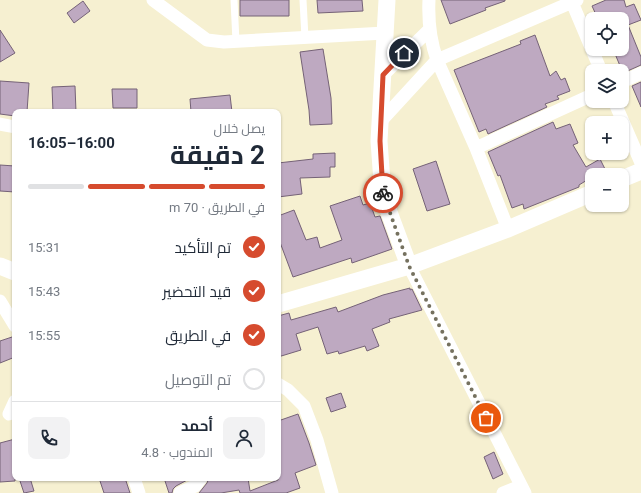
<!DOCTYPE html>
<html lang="ar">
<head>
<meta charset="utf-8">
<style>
	body { margin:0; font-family:Roboto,Cairo,sans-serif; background:#f2f2f3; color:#1f2937; direction:rtl; height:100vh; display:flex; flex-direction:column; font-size:15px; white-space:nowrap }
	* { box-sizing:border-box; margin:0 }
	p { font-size:13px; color:#747a83 }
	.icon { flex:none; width:22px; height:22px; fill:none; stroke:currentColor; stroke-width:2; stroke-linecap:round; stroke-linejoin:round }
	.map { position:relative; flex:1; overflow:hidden; direction:ltr }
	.side { position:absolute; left:12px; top:109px; width:269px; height:372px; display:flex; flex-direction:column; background:#fff; border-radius:8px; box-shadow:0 1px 3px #0004; direction:rtl }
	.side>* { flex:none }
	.controls { position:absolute; left:585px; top:12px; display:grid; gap:8px }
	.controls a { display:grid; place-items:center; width:44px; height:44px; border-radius:8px; background:#fff; box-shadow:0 1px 3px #0004; font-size:20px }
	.pin { position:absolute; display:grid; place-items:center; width:34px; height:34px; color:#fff; margin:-17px; border:2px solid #fff; border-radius:50%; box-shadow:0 1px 4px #0007 }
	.courier { position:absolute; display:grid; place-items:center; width:40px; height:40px; margin:-20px; border:3px solid #d64b2e; border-radius:50%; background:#fff; color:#222; box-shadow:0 1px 5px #0007 }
	.summary em { font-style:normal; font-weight:700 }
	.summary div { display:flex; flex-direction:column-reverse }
	.summary { display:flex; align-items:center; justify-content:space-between; height:68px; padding:0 16px }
	h1 { font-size:26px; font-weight:700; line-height:30px }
	.bar { display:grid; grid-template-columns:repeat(4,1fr); gap:6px 4px; align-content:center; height:48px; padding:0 16px }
	.bar i { height:5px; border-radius:3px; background:#e0e1e3 }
	.bar .current { background:#d64b2e }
	.bar p { grid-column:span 4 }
	.line { display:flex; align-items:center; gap:10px; padding:0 16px; border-top:1px solid #e0e1e3 }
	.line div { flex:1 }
	.round { display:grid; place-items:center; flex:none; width:42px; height:42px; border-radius:8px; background:#f2f2f3 }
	ol { padding:0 16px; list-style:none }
	li { display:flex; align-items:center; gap:12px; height:44px }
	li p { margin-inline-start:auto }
	li .icon { padding:4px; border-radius:50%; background:#d64b2e; color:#fff; stroke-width:4 }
	li:last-child { color:#747a83 }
	li i { width:22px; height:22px; border:2px solid #e0e1e3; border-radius:50% }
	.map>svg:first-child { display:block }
</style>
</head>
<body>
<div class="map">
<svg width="641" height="493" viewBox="0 0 641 493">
	<rect width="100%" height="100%" fill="#f6f0d1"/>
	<path fill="#bea9c1" stroke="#756277" d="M240,0H289V16H240Z
		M317,0H362L363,11L318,13Z
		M441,0H505V1L485,8L486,10L450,24Z
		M606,0H624L626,7L634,4L641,20L628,25L641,57V65L623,73L613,49H622V19H598L592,6Z
		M83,1L90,11L74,23L67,13Z
		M0,30L15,53L0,62Z
		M535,35L550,76L556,71L561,80L565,78L570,91L557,96L559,99L545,104L547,107L488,134L486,129L479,132L454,70L521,44L520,41Z
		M323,49L331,98L332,124L310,125L309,110L300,52Z
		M0,81L29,83L27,112H15V116L0,114Z
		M641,82V107L632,86Z
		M75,86L76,112H53L52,87Z
		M112,89H137V108H113Z
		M230,95L232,112H191L190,99Z
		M553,122L556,129L570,124L578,143L573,145L586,167L600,159L605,169L596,175H592V177L579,185V187L524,209L523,204L512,208L500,175L498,176L488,152Z
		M335,153V167H330V177L300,178L302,194L278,197V163L313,159V154Z
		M436,161L450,204L427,211L413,169Z
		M0,165L15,166V192L0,191Z
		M360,196L363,205L370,203L375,217L380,216L392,249L352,263L351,258L293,277L278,237V216L294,210L306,240L317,237L320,248L342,240L330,206Z
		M410,288V290L412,289L422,310L389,319L390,322L372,329L379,346L367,351L365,346L339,354L338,351L327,354L318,327L296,334L301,350L278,357V316L289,313L291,320L336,307L338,312L383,295Z
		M15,336V357L0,363V341Z
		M341,393L346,407L331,412L326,398Z
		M298,414L309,443L316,465L295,473L300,488L286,493H240L239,490L221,493H199L207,483L209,478H248L250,491L278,480V421Z
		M15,439V481L0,482V443Z
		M494,452L503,474L493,479L484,457Z
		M19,478H30L34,491L24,493Z
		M99,478H125L130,493H104Z
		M164,478H191L176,486L173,489L172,493H169Z"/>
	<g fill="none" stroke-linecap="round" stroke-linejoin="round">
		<path stroke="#fff" stroke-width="7" d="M234,0L236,42
			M303,0L305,38"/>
		<path stroke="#fff" stroke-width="13" d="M153,0L207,40L224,42L385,33
			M429,0C428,21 430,40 437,60L476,148L508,229
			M571,0L601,71
			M383,75L430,29
			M622,82L641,73
			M614,101L641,163
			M380,122L437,60L577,0
			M0,124L15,127
			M476,148L592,95
			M409,266L525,493
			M0,301L15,326
			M278,384L288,390L304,406L317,440L332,493
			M9,414L15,401
			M134,478L139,493
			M180,493L195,486L201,478
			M503,493L521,486"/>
		<path stroke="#fff" stroke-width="17" d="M387,0L379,141L383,196L409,266
			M622,179L641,171
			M0,266L15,272
			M278,304L409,266L508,229L592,193"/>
	</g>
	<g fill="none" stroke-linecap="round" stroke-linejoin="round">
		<path stroke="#75715f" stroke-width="4" stroke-dasharray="0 7.2" d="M383,193L409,266L486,418"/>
		<path stroke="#d64b2e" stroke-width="5" d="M383,193L380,141L383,75L404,53"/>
	</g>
</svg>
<div class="controls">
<a><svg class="icon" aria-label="locate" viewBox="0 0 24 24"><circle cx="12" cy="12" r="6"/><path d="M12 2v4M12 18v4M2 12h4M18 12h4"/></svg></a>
<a><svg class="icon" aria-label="layers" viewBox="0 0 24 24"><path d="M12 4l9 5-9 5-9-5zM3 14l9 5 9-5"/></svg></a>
<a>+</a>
<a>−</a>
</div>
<div class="pin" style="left:486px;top:418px;background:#ea580c"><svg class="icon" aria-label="bag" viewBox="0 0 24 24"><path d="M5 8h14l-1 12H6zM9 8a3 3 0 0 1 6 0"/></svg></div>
<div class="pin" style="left:404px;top:53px;background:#1f2937"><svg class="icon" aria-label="home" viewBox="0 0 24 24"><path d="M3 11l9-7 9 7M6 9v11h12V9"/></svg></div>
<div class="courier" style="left:383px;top:193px"><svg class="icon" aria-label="bike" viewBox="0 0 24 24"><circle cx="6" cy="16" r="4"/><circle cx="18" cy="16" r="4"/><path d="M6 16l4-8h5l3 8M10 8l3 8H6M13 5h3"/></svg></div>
<section class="side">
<div class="summary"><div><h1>2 دقيقة</h1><p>يصل خلال</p></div><em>16:00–16:05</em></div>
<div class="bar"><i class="current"></i><i class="current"></i><i class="current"></i><i></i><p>في الطريق · 70 m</p></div>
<ol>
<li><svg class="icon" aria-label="check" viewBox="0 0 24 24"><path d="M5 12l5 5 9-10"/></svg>تم التأكيد<p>15:31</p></li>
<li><svg class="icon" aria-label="check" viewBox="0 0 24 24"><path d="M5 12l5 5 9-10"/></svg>قيد التحضير<p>15:43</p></li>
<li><svg class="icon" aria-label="check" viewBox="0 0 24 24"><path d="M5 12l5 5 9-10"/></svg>في الطريق<p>15:55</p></li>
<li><i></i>تم التوصيل</li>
</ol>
<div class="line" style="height:72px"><a class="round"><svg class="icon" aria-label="person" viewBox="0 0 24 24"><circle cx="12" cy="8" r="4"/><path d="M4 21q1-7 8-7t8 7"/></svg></a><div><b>أحمد</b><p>المندوب · 4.8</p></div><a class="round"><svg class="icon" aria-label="phone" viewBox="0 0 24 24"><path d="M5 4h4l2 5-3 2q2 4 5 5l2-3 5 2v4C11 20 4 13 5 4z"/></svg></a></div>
</section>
</div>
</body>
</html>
